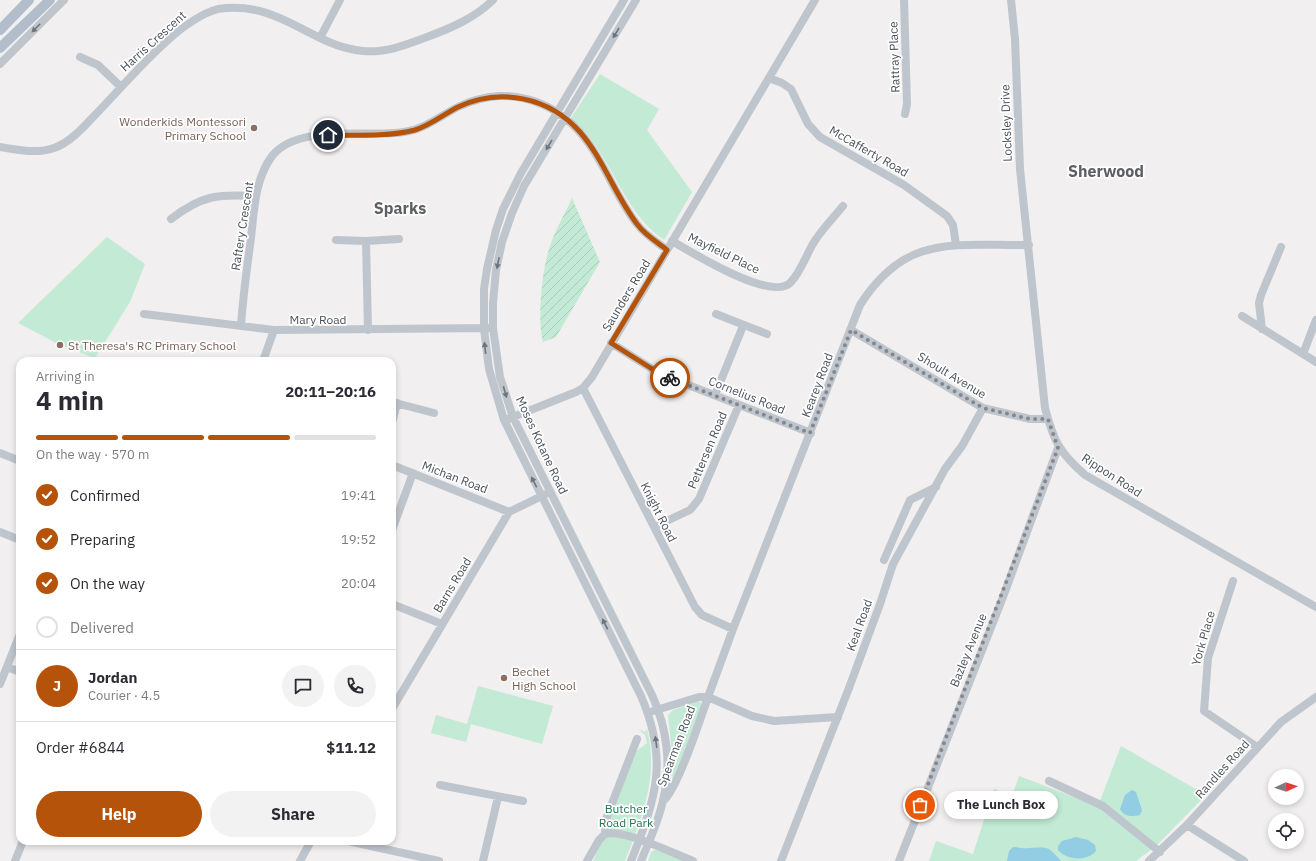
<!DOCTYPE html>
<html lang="en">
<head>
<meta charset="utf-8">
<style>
	body { margin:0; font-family:"IBM Plex Sans",sans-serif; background:#f2f2f3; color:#2b2b33; height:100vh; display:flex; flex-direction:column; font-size:15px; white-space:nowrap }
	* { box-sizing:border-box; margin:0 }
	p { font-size:13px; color:#7c7c81 }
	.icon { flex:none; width:22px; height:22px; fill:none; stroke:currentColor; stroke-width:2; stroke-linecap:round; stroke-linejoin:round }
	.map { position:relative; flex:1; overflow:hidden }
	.side { position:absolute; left:16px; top:357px; width:380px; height:488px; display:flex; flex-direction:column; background:#fff; border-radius:12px; box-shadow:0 2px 6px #0003 }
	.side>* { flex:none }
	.needle { width:26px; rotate:87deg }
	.controls { position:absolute; left:1268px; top:769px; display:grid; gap:8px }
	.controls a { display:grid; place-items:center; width:36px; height:36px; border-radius:50%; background:#fff; box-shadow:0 2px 6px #0003; font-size:20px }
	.pin { position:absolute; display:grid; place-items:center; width:34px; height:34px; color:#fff; margin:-17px; border:2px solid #fff; border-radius:50%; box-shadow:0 1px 4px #0007 }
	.courier { position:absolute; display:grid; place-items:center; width:40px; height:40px; margin:-20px; border:3px solid #b45309; border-radius:50%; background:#fff; color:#222; box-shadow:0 1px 5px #0007 }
	.bubble { position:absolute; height:28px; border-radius:14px; background:#fff; box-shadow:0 2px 6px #0003; font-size:13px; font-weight:700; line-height:28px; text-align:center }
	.headline em { font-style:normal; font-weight:700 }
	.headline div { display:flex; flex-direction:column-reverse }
	.headline { display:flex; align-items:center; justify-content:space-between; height:68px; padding:0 20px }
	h1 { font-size:26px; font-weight:700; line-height:30px }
	.bar { display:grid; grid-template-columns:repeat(4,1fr); gap:6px 4px; align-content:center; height:48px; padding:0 20px }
	.bar i { height:5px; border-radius:3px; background:#e1e1e2 }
	.bar .selected { background:#b45309 }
	.bar p { grid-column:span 4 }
	.line { display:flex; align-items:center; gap:10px; padding:0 20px; border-top:1px solid #e1e1e2 }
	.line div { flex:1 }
	.round { display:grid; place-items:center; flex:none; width:42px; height:42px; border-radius:21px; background:#f2f2f3 }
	ol { padding:0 20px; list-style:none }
	li { display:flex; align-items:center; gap:12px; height:44px }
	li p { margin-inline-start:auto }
	li .icon { padding:4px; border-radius:50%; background:#b45309; color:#fff; stroke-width:4 }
	li:last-child { color:#7c7c81 }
	li i { width:22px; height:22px; border:2px solid #e1e1e2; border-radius:50% }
	.action { display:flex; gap:8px; margin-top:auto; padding:8px 20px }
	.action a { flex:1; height:46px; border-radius:24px; background:#b45309; color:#fff; font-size:16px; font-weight:700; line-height:46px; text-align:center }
	.action a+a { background:#f2f2f3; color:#2b2b33 }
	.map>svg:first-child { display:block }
</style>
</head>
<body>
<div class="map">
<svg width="1316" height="861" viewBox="0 0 1316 861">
	<defs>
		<pattern id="garden-furrows" width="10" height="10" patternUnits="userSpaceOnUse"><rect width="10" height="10" fill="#c2ead4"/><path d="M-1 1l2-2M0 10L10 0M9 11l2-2" fill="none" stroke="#a8cab8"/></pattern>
	</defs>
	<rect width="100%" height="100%" fill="#f1efef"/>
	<path fill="#c2ead4" d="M600,74L659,109L647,130L692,192L664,240C620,210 612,151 571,118Z
		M107,237L145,264L130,302L95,358L60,345L18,323Z
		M478,686L553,706L542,744L471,724L466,742L431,733L436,715L467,724Z
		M697,701L701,702V708L672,787L673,761L668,715L673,710Z
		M638,729L645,732L647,729C659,776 642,818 625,861H593L608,827V823L635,752L647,743L645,735Z
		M1121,746L1206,795L1157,845L1136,861H929L936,841L973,854L994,789L1012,796L1019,776L1098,806Z
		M656,849L686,861H648L651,852Z"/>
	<path fill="url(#garden-furrows)" d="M572,198L600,262L556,337L543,342C537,319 542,268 550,246C555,230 565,214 572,198Z"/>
	<path fill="#93cde3" d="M1132,790L1136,792L1142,810L1140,815C1133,817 1124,817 1120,809L1125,795Z
		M1076,837L1088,840L1095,845L1096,851C1088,861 1067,861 1058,850V846L1062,841Z
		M1013,847C1019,847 1023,849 1029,848C1048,847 1048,846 1061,861H1007L1009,851Z"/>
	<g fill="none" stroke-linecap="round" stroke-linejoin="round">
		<path stroke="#bfc5cc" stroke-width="8" d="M624,0L521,173L503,209L496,230L487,269L484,289V329L489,369L504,420L641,696C669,761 656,798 631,861
			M636,0L524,186L512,213L502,242L496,270L493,303V328L500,377L513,417L652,695C667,728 672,765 663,800C659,821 649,841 641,861
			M904,0L907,104L905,114
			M1011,0L1015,39L1020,169L1045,408C1054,442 1059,452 1085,475L1316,607
			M321,36L340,0
			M80,57L98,65L121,87
			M0,64L64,0
			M769,78L782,83L791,89L808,124L820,137L904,185L947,216L953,225L956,245
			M0,147C17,150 37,154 54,148C69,143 83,128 94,116C125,85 176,20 218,9C281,0 310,46 363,51C386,53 406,45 427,37C451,28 475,18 493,0
			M171,219C202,195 218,194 256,196
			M336,240L366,241
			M672,241C693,253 772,303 791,282C802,270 807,252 816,239C824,227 834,217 843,206
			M144,314L274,330L488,328
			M716,314L767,334
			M1242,316L1316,362
			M241,326C243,296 247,267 251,238C254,210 255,179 272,156C298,123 367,138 404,132C425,129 440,116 458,107C470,101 484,97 499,96C518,95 539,101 555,111C598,137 608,187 637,224C645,235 657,242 667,250
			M1262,329L1259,303L1261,295L1281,247
			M368,330L366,241L399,239
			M851,330L983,408L1030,419H1048
			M611,343L657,372L673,379L811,433
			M1303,354L1316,320
			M263,361L274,330
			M583,388L695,607L702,615L733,629
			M715,395L743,326
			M392,402L434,413
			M508,419L576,392L583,388L592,377L815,0
			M392,423L397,403
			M0,453L20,461
			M392,465L509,512
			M654,527L690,510L699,499L739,405
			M392,530L413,473
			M0,532L20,540
			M884,560L910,500L936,487
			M1233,581L1208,658L1204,711L1257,747
			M392,604L442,624
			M7,667L20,672
			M0,684L20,634
			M392,709L509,512L546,494
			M653,711L699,697H708L733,629L860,305C906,233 954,246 1029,245
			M1049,781L1103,806L1160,852
			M440,785L523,801
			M663,801C677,791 701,717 708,697L752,716L774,721L838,717
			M1187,825L1244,861
			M605,834C625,829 672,853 693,861
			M348,841L439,861
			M15,861L23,841
			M300,861L311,841
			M483,861L498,797
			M587,861L599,840L605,834L606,819L637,739
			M781,861L849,688L880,604L893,564L945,469L962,446L983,408
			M899,861L1003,597L1058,448
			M1149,861L1187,825L1281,722L1316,697"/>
		<path stroke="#b1bdcb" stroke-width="10" d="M0,30L29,0
			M0,48L50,0"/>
	</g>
	<defs><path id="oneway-solid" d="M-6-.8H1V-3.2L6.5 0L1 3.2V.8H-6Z"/></defs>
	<g fill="#6c747c">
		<use href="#oneway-solid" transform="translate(36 28) rotate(135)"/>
		<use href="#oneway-solid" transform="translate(616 33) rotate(121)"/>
		<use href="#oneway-solid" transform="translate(549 145) rotate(121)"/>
		<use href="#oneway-solid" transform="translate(498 263) rotate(101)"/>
		<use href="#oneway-solid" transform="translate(485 348) rotate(-97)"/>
		<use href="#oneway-solid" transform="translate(505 392) rotate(74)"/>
		<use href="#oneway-solid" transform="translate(534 482) rotate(-117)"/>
		<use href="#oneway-solid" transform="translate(605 624) rotate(-117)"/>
		<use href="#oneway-solid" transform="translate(656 742) rotate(-98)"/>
	</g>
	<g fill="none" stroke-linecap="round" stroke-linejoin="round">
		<path stroke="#84888e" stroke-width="4" stroke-dasharray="0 7.2" d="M670,378L810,433L851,330L983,408L1030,419H1048L1058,448L920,805"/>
		<path stroke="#b45309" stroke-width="5" d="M328,135C356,135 388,137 415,130C431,125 444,114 458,107C500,87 549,97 580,132C604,160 615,195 637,224C645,235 657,242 667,250L611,343L657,372L670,378"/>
	</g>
	<g fill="#8d6e63" stroke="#fff" stroke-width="1.5">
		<circle cx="254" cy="128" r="4"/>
		<circle cx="60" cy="345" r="4"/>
		<circle cx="504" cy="678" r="4"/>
	</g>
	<g text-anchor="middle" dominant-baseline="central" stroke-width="3.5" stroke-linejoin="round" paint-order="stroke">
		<g font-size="12" fill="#49515a" stroke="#fff">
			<text transform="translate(153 41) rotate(-42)">Harris Crescent</text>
			<text transform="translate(894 57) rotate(-92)">Rattray Place</text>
			<text transform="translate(1006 123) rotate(-92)">Locksley Drive</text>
			<text transform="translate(869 151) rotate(30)">McCafferty Road</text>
			<text transform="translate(242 226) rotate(-81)">Raftery Crescent</text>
			<text transform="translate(724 253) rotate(26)">Mayfield Place</text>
			<text transform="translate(626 295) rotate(-59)">Saunders Road</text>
			<text x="318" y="319">Mary Road</text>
			<text transform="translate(952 375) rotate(31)">Shoult Avenue</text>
			<text transform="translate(817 385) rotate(-69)">Kearey Road</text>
			<text transform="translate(747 395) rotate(22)">Cornelius Road</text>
			<text transform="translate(542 445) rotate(65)">Moses Kotane Road</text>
			<text transform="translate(707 450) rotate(-67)">Pettersen Road</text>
			<text transform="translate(1112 475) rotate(33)">Rippon Road</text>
			<text transform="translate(455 477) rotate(21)">Michan Road</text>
			<text transform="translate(659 512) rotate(63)">Knight Road</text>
			<text transform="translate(452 585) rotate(-59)">Barns Road</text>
			<text transform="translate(859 625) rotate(-70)">Keal Road</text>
			<text transform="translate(1203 638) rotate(-74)">York Place</text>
			<text transform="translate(968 650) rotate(-68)">Bazley Avenue</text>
			<text transform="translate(676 746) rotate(-69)">Spearman Road</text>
			<text transform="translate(1222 769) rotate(-48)">Randles Road</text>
		</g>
		<g font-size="12" fill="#785e54" stroke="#fff" text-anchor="start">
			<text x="246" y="121" text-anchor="end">Wonderkids Montessori<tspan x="246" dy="14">Primary School</tspan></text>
			<text x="68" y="345">St Theresa's RC Primary School</text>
			<text x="512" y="671">Bechet<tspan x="512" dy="14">High School</tspan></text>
		</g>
		<g font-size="12" fill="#217550" stroke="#fff">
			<text x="626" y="808">Butcher<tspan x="626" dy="14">Road Park</tspan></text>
		</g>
		<g font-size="16" font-weight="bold" fill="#5c5f63" stroke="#fff">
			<text x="1106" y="171">Sherwood</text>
			<text x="400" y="208">Sparks</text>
		</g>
	</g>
</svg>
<div class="controls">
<a><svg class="needle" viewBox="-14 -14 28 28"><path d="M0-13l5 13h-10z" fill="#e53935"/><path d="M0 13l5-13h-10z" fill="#7c7c81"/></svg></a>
<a><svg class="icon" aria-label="locate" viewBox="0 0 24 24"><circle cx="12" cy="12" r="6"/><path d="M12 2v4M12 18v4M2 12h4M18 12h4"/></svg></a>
</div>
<div class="pin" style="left:920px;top:805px;background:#ea580c"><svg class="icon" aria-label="bag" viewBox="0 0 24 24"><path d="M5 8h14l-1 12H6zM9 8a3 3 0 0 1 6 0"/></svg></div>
<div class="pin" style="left:328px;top:135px;background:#1f2937"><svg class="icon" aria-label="home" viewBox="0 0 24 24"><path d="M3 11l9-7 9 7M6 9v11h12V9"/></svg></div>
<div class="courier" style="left:670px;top:378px"><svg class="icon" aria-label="bike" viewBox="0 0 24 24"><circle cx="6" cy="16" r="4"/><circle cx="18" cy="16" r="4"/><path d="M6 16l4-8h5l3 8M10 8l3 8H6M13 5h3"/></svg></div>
<div class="bubble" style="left:944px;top:791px;width:114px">The Lunch Box</div>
<section class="side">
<div class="headline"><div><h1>4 min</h1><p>Arriving in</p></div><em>20:11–20:16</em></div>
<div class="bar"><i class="selected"></i><i class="selected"></i><i class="selected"></i><i></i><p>On the way · 570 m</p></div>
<ol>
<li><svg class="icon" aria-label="check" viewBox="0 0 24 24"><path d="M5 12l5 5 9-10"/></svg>Confirmed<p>19:41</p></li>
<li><svg class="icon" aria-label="check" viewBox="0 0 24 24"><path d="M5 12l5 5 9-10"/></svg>Preparing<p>19:52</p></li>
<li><svg class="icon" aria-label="check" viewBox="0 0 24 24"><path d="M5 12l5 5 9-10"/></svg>On the way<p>20:04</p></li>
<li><i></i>Delivered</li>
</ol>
<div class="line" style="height:72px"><b class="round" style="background:#b45309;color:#fff">J</b><div><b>Jordan</b><p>Courier · 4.5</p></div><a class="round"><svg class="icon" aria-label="chat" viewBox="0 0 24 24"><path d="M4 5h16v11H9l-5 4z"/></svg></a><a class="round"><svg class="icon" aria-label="phone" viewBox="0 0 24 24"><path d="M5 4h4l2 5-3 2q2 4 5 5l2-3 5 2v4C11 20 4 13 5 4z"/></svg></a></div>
<div class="line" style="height:52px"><div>Order #6844</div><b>$11.12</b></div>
<div class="action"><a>Help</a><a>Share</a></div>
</section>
</div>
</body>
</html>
